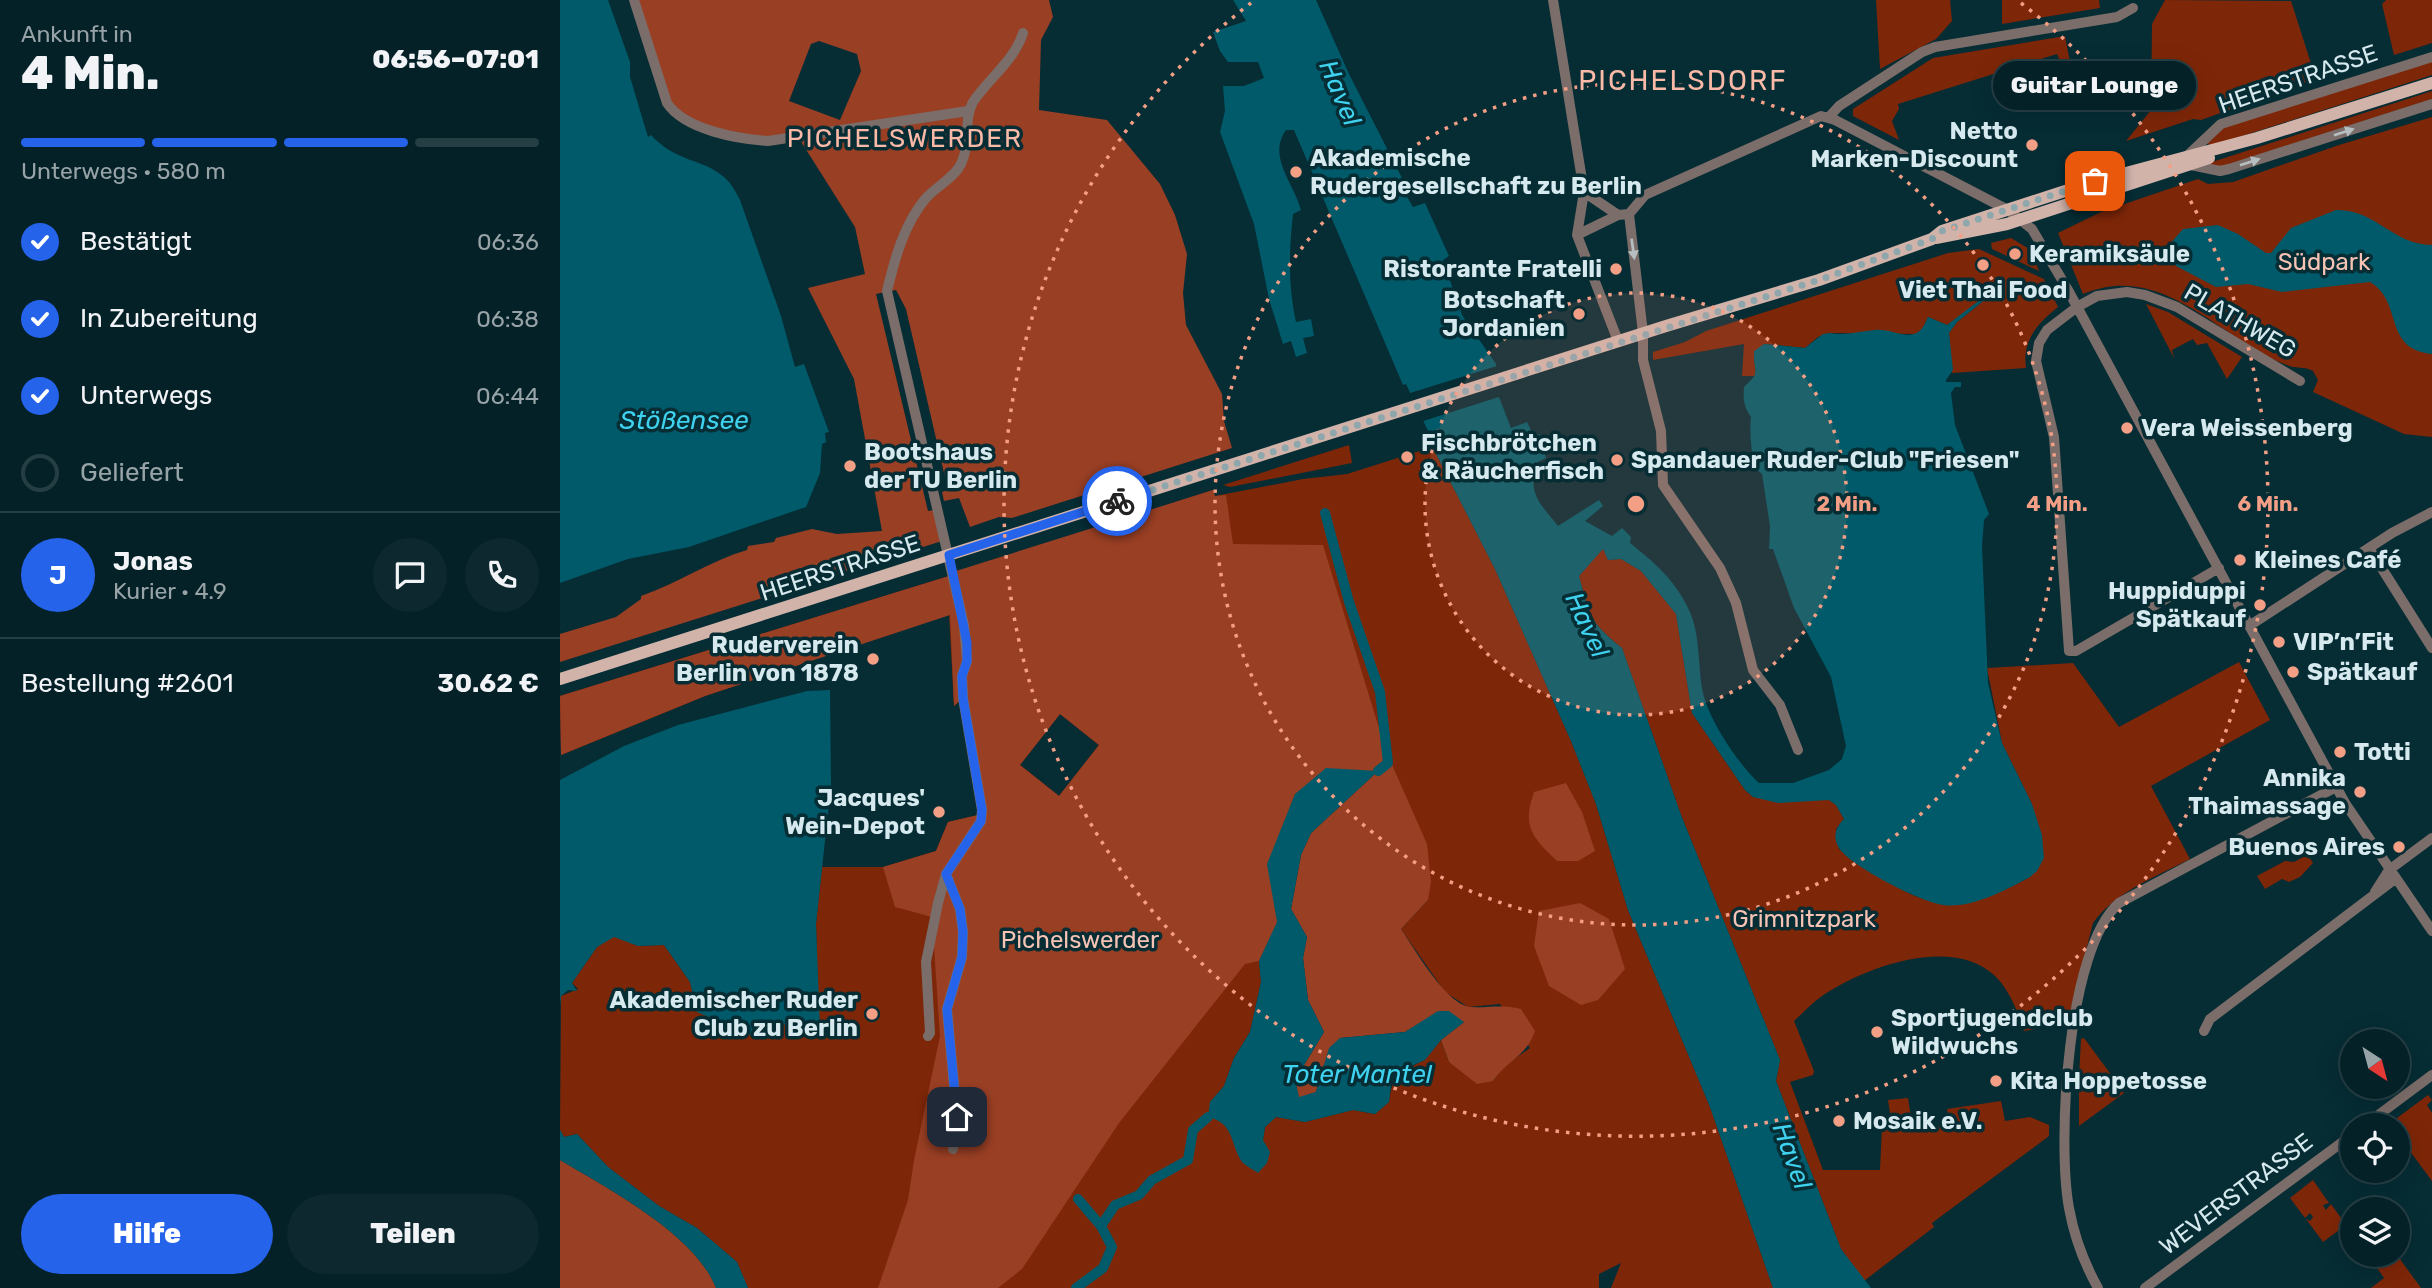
<!DOCTYPE html>
<html lang="de">
<head>
<meta charset="utf-8">
<style>
	body { margin:0; font-family:Rubik,sans-serif; background:#0d292f; color:#f1f3f6; height:100vh; display:flex; flex-direction:column; font-size:26px; white-space:nowrap }
	* { box-sizing:border-box; margin:0 }
	p { font-size:23px; color:#97a3a7 }
	.icon { flex:none; width:38px; height:38px; fill:none; stroke:currentColor; stroke-width:2; stroke-linecap:round; stroke-linejoin:round }
	.map { position:relative; flex:1; overflow:hidden }
	.sheet { display:flex; flex-direction:column; background:#042127; width:560px }
	.sheet>* { flex:none }
	.needle { width:46px; rotate:144deg }
	.buttons { position:absolute; left:1780px; top:1029px; display:grid; gap:14px }
	.buttons a { display:grid; place-items:center; width:70px; height:70px; border-radius:50%; background:#042127; box-shadow:0 7px 28px #0002,0 0 0 2px #253e44; font-size:35px }
	.pin { position:absolute; display:grid; place-items:center; width:60px; height:60px; color:#fff; margin:-30px; border-radius:14px; box-shadow:0 4px 10px #0006 }
	.courier { position:absolute; display:grid; place-items:center; width:70px; height:70px; margin:-35px; border:5px solid #2563eb; border-radius:50%; background:#fff; color:#222; box-shadow:0 2px 9px #0007 }
	.bubble { position:absolute; height:49px; border-radius:24px; background:#042127; box-shadow:0 7px 28px #0002,0 0 0 2px #253e44; font-size:23px; font-weight:800; line-height:49px; text-align:center }
	.overview em { font-style:normal; font-weight:800 }
	.overview div { display:flex; flex-direction:column-reverse }
	.overview { display:flex; align-items:center; justify-content:space-between; height:119px; padding:0 21px }
	h1 { font-size:46px; font-weight:800; line-height:52px }
	.bar { display:grid; grid-template-columns:repeat(4,1fr); gap:10px 7px; align-content:center; height:84px; padding:0 21px }
	.bar i { height:9px; border-radius:5px; background:#253e44 }
	.bar .on { background:#2563eb }
	.bar p { grid-column:span 4 }
	.line { display:flex; align-items:center; gap:18px; padding:0 21px; border-top:2px solid #253e44 }
	.line div { flex:1 }
	.round { display:grid; place-items:center; flex:none; width:74px; height:74px; border-radius:37px; background:#0d292f }
	ol { padding:0 21px; list-style:none }
	li { display:flex; align-items:center; gap:21px; height:77px }
	li p { margin-inline-start:auto }
	li .icon { padding:7px; border-radius:50%; background:#2563eb; color:#fff; stroke-width:4 }
	li:last-child { color:#97a3a7 }
	li i { width:38px; height:38px; border:4px solid #253e44; border-radius:50% }
	.action { display:flex; gap:14px; margin-top:auto; padding:14px 21px }
	.action a { flex:1; height:80px; border-radius:42px; background:#2563eb; color:#fff; font-size:28px; font-weight:800; line-height:80px; text-align:center }
	.action a+a { background:#0d292f; color:#f1f3f6 }
	main { display:flex; flex:1; min-height:0 }
	.map>svg:first-child { display:block }
</style>
</head>
<body>
<main>
<section class="sheet">
<div class="overview"><div><h1>4 Min.</h1><p>Ankunft in</p></div><em>06:56–07:01</em></div>
<div class="bar"><i class="on"></i><i class="on"></i><i class="on"></i><i></i><p>Unterwegs · 580 m</p></div>
<ol>
<li><svg class="icon" aria-label="check" viewBox="0 0 24 24"><path d="M5 12l5 5 9-10"/></svg>Bestätigt<p>06:36</p></li>
<li><svg class="icon" aria-label="check" viewBox="0 0 24 24"><path d="M5 12l5 5 9-10"/></svg>In Zubereitung<p>06:38</p></li>
<li><svg class="icon" aria-label="check" viewBox="0 0 24 24"><path d="M5 12l5 5 9-10"/></svg>Unterwegs<p>06:44</p></li>
<li><i></i>Geliefert</li>
</ol>
<div class="line" style="height:126px"><b class="round" style="background:#2563eb;color:#fff">J</b><div><b>Jonas</b><p>Kurier · 4.9</p></div><a class="round"><svg class="icon" aria-label="chat" viewBox="0 0 24 24"><path d="M4 5h16v11H9l-5 4z"/></svg></a><a class="round"><svg class="icon" aria-label="phone" viewBox="0 0 24 24"><path d="M5 4h4l2 5-3 2q2 4 5 5l2-3 5 2v4C11 20 4 13 5 4z"/></svg></a></div>
<div class="line" style="height:91px"><div>Bestellung #2601</div><b>30.62 €</b></div>
<div class="action"><a>Hilfe</a><a>Teilen</a></div>
</section>
<div class="map">
<svg width="1872" height="1288" viewBox="0 0 1872 1288">
	<rect width="100%" height="100%" fill="#062c34"/>
	<path fill="#7e2608" fill-rule="evenodd" d="M1316,0H1390L1392,21L1376,39L1320,69Z
		M1442,0H1539L1540,8L1442,24Z
		M1605,0L1731,1L1756,79L1641,120L1633,119L1566,141L1591,110L1592,24Z
		M1826,0H1872V43L1834,55L1822,4Z
		M1505,36L1510,62L1499,59L1497,54L1338,104L1339,109L1332,121L1339,140L1293,116V109L1373,58Z
		M1872,60V75L1651,146L1646,143L1661,127Z
		M1872,91V99L1664,166H1651L1649,163Z
		M1872,117V437L1844,434L1753,392L1758,380L1753,371C1745,366 1735,369 1727,365C1659,339 1603,260 1523,294L1498,233L1541,212L1638,179L1648,184L1673,182L1779,145Z
		M1451,238L1471,250L1479,271L1432,249L1431,243Z
		M1419,249L1484,279L1498,307C1478,323 1462,340 1466,368L1392,373L1389,333L1397,322L1426,299L1387,325L1368,317L1362,330L1356,334L1269,333L1258,337L1245,348L1204,344L1194,358L1196,376H1182L1184,344L1093,360V352L1125,342L1146,331L1388,253Z
		M1586,304L1608,312L1682,357L1667,379L1647,343L1637,345L1633,339L1612,350L1614,358Z
		M789,445L792,463L670,487L663,485Z
		M863,450H874L935,569L1011,741L1036,804L1068,910L1150,1107L1213,1288H1051L1061,1263L1039,1274V1288H188L177,1262L137,1228L99,1206L48,1167L17,1134L4,1137L0,1130L1,996L18,989L12,983L37,947L54,936L78,946L104,945L130,982L137,1012L237,1021L259,1028L256,924L262,867H323L376,851L388,822L418,815L403,698L394,706L389,614L145,696L1,755L0,696L389,576L653,490L655,496L743,479L787,474ZM500,714L539,745L499,796L460,765ZM826,752L868,900L841,929L885,992L908,1007L940,1004L970,1048L944,1066L933,1081L889,1062L881,1040C875,1047 869,1056 862,1061C839,1074 833,1073 829,1102L815,1114L793,1110L745,1122L716,1117L705,1127L703,1140L675,1143C669,1127 657,1118 650,1102L664,1086L674,1058L690,1032L701,982L699,961L766,768Z
		M1043,548L1048,560L1061,559L1081,571L1116,614L1132,713L1185,790L1193,797L1269,800L1276,805L1284,819L1276,829L1279,849C1357,901 1379,926 1470,877L1472,804L1442,743L1427,668L1513,663L1559,727L1679,662L1710,720L1591,786L1630,859C1596,877 1556,891 1533,923L1507,1024L1464,1031C1458,1012 1449,989 1434,975C1390,935 1303,968 1262,996C1252,1003 1243,1013 1234,1021L1254,1071L1253,1075L1230,1082L1263,1170H1320L1322,1126H1332L1328,1100L1348,1098L1352,1124L1343,1126H1390L1387,1109L1441,1101L1445,1121L1470,1117L1489,1125V1136L1372,1223L1374,1227L1304,1281L1281,1249L1216,1081L1220,1060L1121,815L1062,648C1028,621 1030,615 1019,576Z
		M1743,857H1749L1753,863L1740,877L1729,882L1722,879L1705,889L1697,876L1725,861L1734,862Z
		M1524,1038L1555,1080L1519,1077L1521,1039Z
		M1519,1079L1557,1082L1564,1093L1519,1126Z
		M1868,1095L1872,1100L1867,1105L1872,1113V1181L1838,1135V1125L1829,1124Z
		M1753,1180L1769,1203L1763,1205L1766,1210L1771,1204L1786,1225L1763,1242L1746,1219L1750,1221L1753,1217L1750,1213L1745,1218L1730,1198Z
		M1828,1255H1837L1861,1288H1811L1824,1278L1815,1265Z"/>
	<path fill="#993f24" fill-rule="evenodd" d="M70,0H489L493,17L481,40L479,110L547,120L600,184L615,215L627,254L623,293L626,325L662,394L664,421L672,448L452,518L439,517L410,527L399,498L384,501L382,492L388,490L346,309L336,290L316,294L368,511L374,510L382,541L0,662V634L56,617L81,599V596C118,583 150,561 187,550L188,546L214,542L216,538L252,529L277,534L322,531L294,379L248,288L305,274L295,227L240,140L203,145L112,116ZM259,41L297,54L301,71L280,120L229,101L251,44Z
		M653,490L655,496L666,495L673,544L763,545L826,751L867,844L871,882L868,900L841,929C855,949 886,1005 911,1007C930,1008 941,1004 961,1009L975,1031C966,1057 949,1058 933,1081L917,1084L889,1062L881,1040L904,1022L861,1023L845,1032L780,1038L762,1068L756,1092L739,1098L735,1080L764,1032L748,1000L743,958L747,937L731,909L741,855L751,833L817,772L735,794L708,864L718,922L699,961L685,964L559,1123L462,1269L438,1288H318L348,1200L354,1160L380,1036L372,917L335,907L323,867L376,851L388,822L418,815L403,698L394,706L390,615L145,696L1,755L0,696L389,576L396,571ZM500,714L539,745L499,796L460,765Z
		M1006,783L1022,812L1035,851L1018,861H997C972,837 962,827 974,792Z
		M1020,903L1049,919L1065,969L1038,1000L1021,1005L989,986L974,946L979,911Z
		M0,1160C49,1189 136,1235 156,1288H0Z"/>
	<path fill="#005a69" d="M0,0H48L70,62V77L88,137L91,135C117,163 142,158 164,177C171,183 176,192 180,200L221,316L235,367L244,364L269,432L265,433L266,442L262,444L260,473L246,507L129,547L68,559L0,583Z
		M673,0H756L789,74L842,178L839,183L853,207L865,203L889,256L883,260L902,315L936,364L939,397L951,428L967,422L974,436L980,434L986,458L978,462C966,493 980,503 998,526L1039,500L1043,506L1025,521L1052,536L1062,528L1071,537L1070,543C1094,562 1116,581 1129,610C1140,633 1138,662 1142,688C1146,716 1178,764 1199,783H1233L1269,770L1282,759L1286,746L1271,677L1234,608L1213,549H1209L1210,526L1202,474L1193,466C1192,448 1189,434 1191,417C1184,407 1183,400 1184,387C1202,371 1193,373 1194,351L1204,344L1245,348L1263,334L1269,333C1285,336 1300,331 1315,330C1337,328 1356,349 1368,317L1387,325L1425,296L1427,298L1397,322L1389,333L1393,370L1386,380V382H1401V387H1395L1391,393L1395,425L1429,514L1424,520L1422,546L1428,683L1442,743L1472,804L1482,835L1484,858L1477,871L1470,877C1446,890 1411,909 1383,905C1361,902 1290,866 1279,848C1272,837 1276,827 1284,819L1276,805L1269,800L1218,803L1193,797L1185,790L1132,713L1116,614L1081,571L1061,559L1048,560L1043,549L1019,576C1030,615 1028,621 1062,648L1121,815L1220,1060L1216,1081L1281,1249L1311,1288H1213L1150,1107L1068,910L1036,804L1011,741L935,569L874,450L876,448L846,384L843,385L734,130H726C707,157 734,183 741,210L733,214C729,250 728,285 736,322L751,319L754,336L743,338L747,353L736,357L731,341L723,344L709,299L694,224L660,132L665,111L663,86H684L704,78L698,62H668L660,51L653,32L686,21Z
		M1776,210C1816,209 1831,244 1872,245V354C1822,349 1844,302 1810,282L1722,292L1688,284L1656,287L1616,266L1609,245L1623,229L1658,225L1678,234L1706,253H1711L1731,228Z
		M270,690L271,785L256,924L260,1028L245,1030L237,1021L189,1035L137,1012L130,982L104,945L78,946L54,937L37,947L12,983L17,991L8,990L1,996L0,1006V780L64,746L118,725L247,691Z
		M766,768L818,771L751,833L741,855L731,909L747,937L743,958L748,1000L764,1032L735,1080L739,1097L756,1092L769,1048L780,1038L845,1032L878,1011H889L904,1022L881,1040L865,1060L842,1070L831,1085L829,1102L815,1114L793,1110L745,1122L716,1117L705,1127L703,1140L710,1152L707,1163L698,1173C693,1169 683,1165 680,1159C670,1140 673,1123 648,1117L650,1102L664,1086L674,1058L690,1032L701,982L699,961L717,922L707,864L735,794Z
		M0,1130L4,1137L17,1134L48,1167L99,1206L137,1228L177,1262L188,1288H156C136,1235 49,1189 0,1160Z"/>
	<path fill="#062c34" d="M940,365L942,396L860,422L847,394Z"/>
	<g fill="none" stroke-linecap="round" stroke-linejoin="round">
		<path stroke="#005a69" stroke-width="10" d="M765,513L789,602L820,692L828,763L818,771
			M541,1226L555,1205L579,1195L592,1180L628,1160L633,1130L648,1117
			M516,1288L543,1268L552,1247L541,1226L518,1199"/>
		<path stroke="#7b6d69" stroke-width="10" d="M74,0L107,103C125,130 178,139 208,141L408,111
			M993,0L1024,192L1017,235L1058,341
			M1269,117L1279,106L1362,52L1375,47L1557,17L1573,8
			M1626,157L1661,124L1872,57
			M1631,165L1660,171L1669,169L1872,104
			M1024,192L1058,215
			M1017,235L1058,215L1069,214
			M1809,548L1872,648
			M1659,568L1516,651H1509L1494,437L1476,361L1479,343L1487,330L1517,307L1537,296L1567,292L1585,295L1617,307L1740,381
			M1689,626L1832,533L1872,512
			M1238,750L1220,705L1193,670L1176,603L1160,568L1103,485L1101,431L1083,360V333L1069,214L1085,195L1261,116L1275,120L1448,210L1472,229L1508,290L1785,803L1872,931
			M386,874L400,909L403,932L402,957L387,1009L397,1117L393,1149
			M1815,892L1829,870L1872,838
			M1644,1031L1650,1019L1835,879
			M368,1036L370,1033L366,962L378,903L386,874L421,821L422,810L403,698L402,676L407,661L404,625L327,291C335,258 344,224 366,198C377,186 394,178 401,164C411,144 403,120 413,102C429,78 454,61 463,33
			M1805,1125L1872,1075
			M1538,1288C1524,1263 1514,1236 1509,1208C1497,1142 1507,949 1559,903L1776,787
			M1585,1288L1792,1135"/>
		<path stroke="#d1b3aa" stroke-width="12" d="M1376,238L1447,224L1649,158
			M0,679L1106,326L1259,280L1372,239L1382,231L1536,181L1697,138L1872,83"/>
	</g>
	<defs><path id="oneway-solid" d="M-6-.8H1V-3.2L6.5 0L1 3.2V.8H-6Z" transform="scale(1.75)"/></defs>
	<g fill="#b6bebf">
		<use href="#oneway-solid" transform="translate(1784 132) rotate(-18)"/>
		<use href="#oneway-solid" transform="translate(1690 162) rotate(-18)"/>
		<use href="#oneway-solid" transform="translate(1073 249) rotate(82)"/>
	</g>
	<g fill="none" stroke-linecap="round" stroke-linejoin="round">
		<path stroke="#8da7ad" stroke-width="7" stroke-dasharray="0 12.6" d="M557,501L1259,280L1372,239L1382,231L1535,181"/>
		<path stroke="#2563eb" stroke-width="9" d="M397,1117L387,1009L402,957L403,932L400,909L386,874L421,821L422,810L403,698L402,676L407,661V643L389,555L557,501"/>
	</g>
	<circle cx="1076" cy="504" r="211" fill="#f39f86" fill-opacity=".12"/>
	<g fill="none" stroke="#f39f86" stroke-width="3.5" stroke-dasharray="3.5 7">
		<circle cx="1076" cy="504" r="211"/>
		<circle cx="1076" cy="504" r="421"/>
		<path d="M1461 3A632 632 0 1 1 691 3"/>
	</g>
	<g fill="#f39f86" stroke="#062c34" stroke-width="2.5">
		<circle cx="1472" cy="145" r="7"/>
		<circle cx="736" cy="172" r="7"/>
		<circle cx="1455" cy="254" r="7"/>
		<circle cx="1423" cy="265" r="7"/>
		<circle cx="1056" cy="269" r="7"/>
		<circle cx="1019" cy="314" r="7"/>
		<circle cx="1567" cy="428" r="7"/>
		<circle cx="847" cy="457" r="7"/>
		<circle cx="1057" cy="460" r="7"/>
		<circle cx="290" cy="466" r="7"/>
		<circle cx="1680" cy="560" r="7"/>
		<circle cx="1700" cy="605" r="7"/>
		<circle cx="1719" cy="642" r="7"/>
		<circle cx="313" cy="659" r="7"/>
		<circle cx="1733" cy="672" r="7"/>
		<circle cx="1780" cy="752" r="7"/>
		<circle cx="1800" cy="792" r="7"/>
		<circle cx="379" cy="812" r="7"/>
		<circle cx="1839" cy="847" r="7"/>
		<circle cx="312" cy="1014" r="7"/>
		<circle cx="1317" cy="1032" r="7"/>
		<circle cx="1436" cy="1081" r="7"/>
		<circle cx="1279" cy="1121" r="7"/>
	</g>
	<g text-anchor="middle" dominant-baseline="central" stroke-width="7" stroke-linejoin="round" paint-order="stroke">
		<g font-size="24" fill="#d5e9ee" stroke="#062c34">
			<text transform="translate(1738 79) rotate(-19)">HEERSTRASSE</text>
			<text transform="translate(1680 321) rotate(30)">PLATHWEG</text>
			<text transform="translate(280 568) rotate(-18)">HEERSTRASSE</text>
			<text transform="translate(1676 1194) rotate(-37)">WEVERSTRASSE</text>
		</g>
		<g font-size="24" font-weight="bold" fill="#d5e9ee" stroke="#062c34" text-anchor="start">
			<text x="1458" y="131" text-anchor="end">Netto<tspan x="1458" dy="28">Marken-Discount</tspan></text>
			<text x="750" y="158">Akademische<tspan x="750" dy="28">Rudergesellschaft zu Berlin</tspan></text>
			<text x="1469" y="254">Keramiksäule</text>
			<text x="1042" y="269" text-anchor="end">Ristorante Fratelli</text>
			<text x="1423" y="290" text-anchor="middle">Viet Thai Food</text>
			<text x="1005" y="300" text-anchor="end">Botschaft<tspan x="1005" dy="28">Jordanien</tspan></text>
			<text x="1581" y="428">Vera Weissenberg</text>
			<text x="861" y="443">Fischbrötchen<tspan x="861" dy="28">&amp; Räucherfisch</tspan></text>
			<text x="304" y="452">Bootshaus<tspan x="304" dy="28">der TU Berlin</tspan></text>
			<text x="1071" y="460">Spandauer Ruder-Club "Friesen"</text>
			<text x="1694" y="560">Kleines Café</text>
			<text x="1686" y="591" text-anchor="end">Huppiduppi<tspan x="1686" dy="28">Spätkauf</tspan></text>
			<text x="1733" y="642">VIP’n’Fit</text>
			<text x="299" y="645" text-anchor="end">Ruderverein<tspan x="299" dy="28">Berlin von 1878</tspan></text>
			<text x="1747" y="672">Spätkauf</text>
			<text x="1794" y="752">Totti</text>
			<text x="1786" y="778" text-anchor="end">Annika<tspan x="1786" dy="28">Thaimassage</tspan></text>
			<text x="365" y="798" text-anchor="end">Jacques'<tspan x="365" dy="28">Wein-Depot</tspan></text>
			<text x="1825" y="847" text-anchor="end">Buenos Aires</text>
			<text x="298" y="1000" text-anchor="end">Akademischer Ruder<tspan x="298" dy="28">Club zu Berlin</tspan></text>
			<text x="1331" y="1018">Sportjugendclub<tspan x="1331" dy="28">Wildwuchs</tspan></text>
			<text x="1450" y="1081">Kita Hoppetosse</text>
			<text x="1293" y="1121">Mosaik e.V.</text>
		</g>
		<g font-size="24" fill="#f6c3b4" stroke="#062c34">
			<text x="1764" y="262">Südpark</text>
			<text x="1244" y="919">Grimnitzpark</text>
			<text x="520" y="940">Pichelswerder</text>
		</g>
		<g font-size="26" font-style="italic" fill="#3fd2ef" stroke="#062c34">
			<text transform="translate(780 93) rotate(67)">Havel</text>
			<text x="124" y="420">Stößensee</text>
			<text transform="translate(1027 625) rotate(65)">Havel</text>
			<text x="797" y="1074">Toter Mantel</text>
			<text transform="translate(1232 1156) rotate(70)">Havel</text>
		</g>
		<g font-size="26" letter-spacing="2" fill="#fbbaa7" stroke="#062c34">
			<text x="345" y="138">PICHELSWERDER</text>
		</g>
		<g font-size="28" letter-spacing="2" fill="#fbbaa7" stroke="#062c34">
			<text x="1123" y="80">PICHELSDORF</text>
		</g>
	</g>
	<circle cx="1076" cy="504" r="10" fill="#f39f86" stroke="#062c34" stroke-width="3.5"/>
	<g font-size="21" text-anchor="middle" font-weight="bold" fill="#f39f86" stroke="#062c34" stroke-width="7" stroke-linejoin="round" paint-order="stroke">
		<text x="1287" y="511">2 Min.</text>
		<text x="1497" y="511">4 Min.</text>
		<text x="1708" y="511">6 Min.</text>
	</g>
</svg>
<div class="buttons">
<a><svg class="needle" viewBox="-14 -14 28 28"><path d="M0-13l5 13h-10z" fill="#e53935"/><path d="M0 13l5-13h-10z" fill="#97a3a7"/></svg></a>
<a><svg class="icon" aria-label="locate" viewBox="0 0 24 24"><circle cx="12" cy="12" r="6"/><path d="M12 2v4M12 18v4M2 12h4M18 12h4"/></svg></a>
<a><svg class="icon" aria-label="layers" viewBox="0 0 24 24"><path d="M12 4l9 5-9 5-9-5zM3 14l9 5 9-5"/></svg></a>
</div>
<div class="pin" style="left:1535px;top:181px;background:#ea580c"><svg class="icon" aria-label="bag" viewBox="0 0 24 24"><path d="M5 8h14l-1 12H6zM9 8a3 3 0 0 1 6 0"/></svg></div>
<div class="pin" style="left:397px;top:1117px;background:#1f2937"><svg class="icon" aria-label="home" viewBox="0 0 24 24"><path d="M3 11l9-7 9 7M6 9v11h12V9"/></svg></div>
<div class="courier" style="left:557px;top:501px"><svg class="icon" aria-label="bike" viewBox="0 0 24 24"><circle cx="6" cy="16" r="4"/><circle cx="18" cy="16" r="4"/><path d="M6 16l4-8h5l3 8M10 8l3 8H6M13 5h3"/></svg></div>
<div class="bubble" style="left:1433px;top:61px;width:203px">Guitar Lounge</div>
</div>
</main>
</body>
</html>
